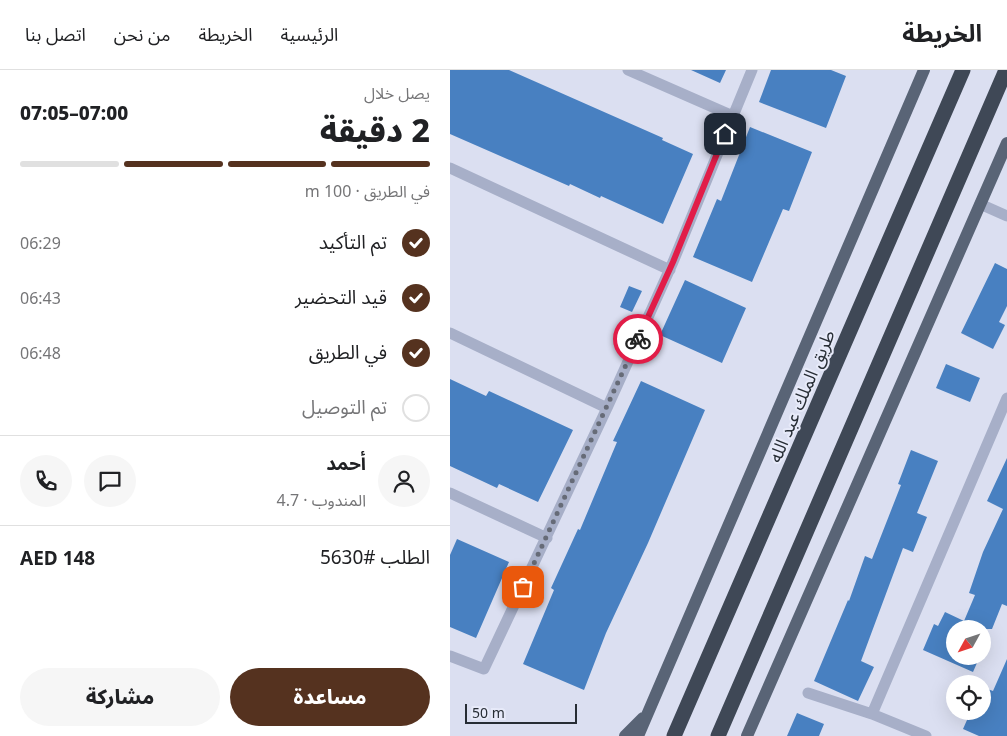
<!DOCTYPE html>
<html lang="ar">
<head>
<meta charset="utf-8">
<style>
	body { margin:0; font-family:"Noto Sans","Noto Sans Arabic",sans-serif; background:#f6f6f6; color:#202124; direction:rtl; height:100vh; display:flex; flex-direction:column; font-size:19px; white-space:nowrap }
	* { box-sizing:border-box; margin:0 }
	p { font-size:16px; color:#757577 }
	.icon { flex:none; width:28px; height:28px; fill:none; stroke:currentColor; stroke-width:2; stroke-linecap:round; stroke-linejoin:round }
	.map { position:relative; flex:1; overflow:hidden; direction:ltr }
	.drawer { display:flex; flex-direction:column; background:#fff; width:450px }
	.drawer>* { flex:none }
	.needle { width:32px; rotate:230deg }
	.controls { position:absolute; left:496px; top:550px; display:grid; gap:10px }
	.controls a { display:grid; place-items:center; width:45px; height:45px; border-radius:50%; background:#fff; box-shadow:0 5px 20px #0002; font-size:25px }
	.scale { position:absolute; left:15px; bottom:12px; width:112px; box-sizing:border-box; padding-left:5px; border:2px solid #272d35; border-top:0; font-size:14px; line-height:18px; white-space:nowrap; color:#272d35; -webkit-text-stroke:4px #e7eaf9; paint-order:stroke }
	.pin { position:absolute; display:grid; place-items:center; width:42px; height:42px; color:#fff; margin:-21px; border-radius:10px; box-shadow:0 2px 8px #0006 }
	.courier { position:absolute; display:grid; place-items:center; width:50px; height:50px; margin:-25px; border:4px solid #e11d48; border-radius:50%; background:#fff; color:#222; box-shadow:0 1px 6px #0007 }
	.head em { font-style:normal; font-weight:800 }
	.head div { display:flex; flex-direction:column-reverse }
	.head { display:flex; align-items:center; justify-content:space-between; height:85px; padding:0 20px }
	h1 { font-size:32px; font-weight:800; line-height:38px }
	.bar { display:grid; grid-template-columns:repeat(4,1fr); gap:8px 5px; align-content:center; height:60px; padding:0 20px }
	.bar i { height:6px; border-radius:4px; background:#e0e0e0 }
	.bar .current { background:#55321f }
	.bar p { grid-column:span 4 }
	.line { display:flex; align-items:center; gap:12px; padding:0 20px; border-top:1px solid #e0e0e0 }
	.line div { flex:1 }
	.round { display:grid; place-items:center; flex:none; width:52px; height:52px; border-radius:26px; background:#f6f6f6 }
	ol { padding:0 20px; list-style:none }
	li { display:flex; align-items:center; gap:15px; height:55px }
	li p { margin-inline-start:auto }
	li .icon { padding:5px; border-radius:50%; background:#55321f; color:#fff; stroke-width:4 }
	li:last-child { color:#757577 }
	li i { width:28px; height:28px; border:2px solid #e0e0e0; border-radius:50% }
	.primary-button { display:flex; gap:10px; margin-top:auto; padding:10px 20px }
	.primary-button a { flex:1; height:58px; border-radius:30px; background:#55321f; color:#fff; font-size:20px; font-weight:800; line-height:58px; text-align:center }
	.primary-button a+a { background:#f6f6f6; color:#202124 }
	header { display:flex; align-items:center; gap:30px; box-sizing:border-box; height:70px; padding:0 25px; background:#fff; border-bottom:1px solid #e0e0e0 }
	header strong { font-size:24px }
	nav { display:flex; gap:28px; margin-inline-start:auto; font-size:18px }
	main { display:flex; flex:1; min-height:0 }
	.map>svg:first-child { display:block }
</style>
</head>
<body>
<header>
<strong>الخريطة</strong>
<nav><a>الرئيسية</a><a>الخريطة</a><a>من نحن</a><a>اتصل بنا</a></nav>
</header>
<main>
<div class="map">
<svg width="557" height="666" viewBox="0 0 557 666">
	<rect width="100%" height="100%" fill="#dbdff1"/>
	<path fill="#4880c1" d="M0,0H59L213,68L212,70L243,84L213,154L151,126L150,128L120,114L119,116L0,64Z
		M241,0H276L270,13Z
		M321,0H381L396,6L376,58L309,32Z
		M300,57L362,82L339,141L333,139L302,212L243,187L267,129L271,131Z
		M545,193L557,199V236L549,252L555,255L543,279L511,263Z
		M235,210L296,238L272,293L210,265Z
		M179,216L192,221L182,242L170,237Z
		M496,294L530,308L520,332L486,318Z
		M0,309L36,326L39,321L123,360L88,432L49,414L47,418L0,396Z
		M191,311L255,340L198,473L156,563L134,620L73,594L104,520L101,518L128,459L130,460L167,372L163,371Z
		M461,380L488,391L467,443L477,447L463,482L453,478L411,591L424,597L408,631L364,611L398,530L399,531L415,486L422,489L451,415L448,414Z
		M557,388V536L552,534L542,559H505V586H530L523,602L473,580L484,554L488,556L495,542L514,551L525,525L519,523L533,482L553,439L537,431Z
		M7,469L59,492L26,568L0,557V485Z
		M557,589V666H529L513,659L521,641H532V617L543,621Z
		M347,643L374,654L369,666H337Z"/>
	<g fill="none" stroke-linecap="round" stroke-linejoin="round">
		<path stroke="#a7afc8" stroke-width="11" d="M178,0L283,46
			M0,98L220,200
			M530,134L557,146
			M0,263L157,338L34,599L0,586
			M157,338L223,192L302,0
			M0,423L97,468
			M358,623L422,644L476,666
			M422,644L557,328"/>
		<path stroke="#596476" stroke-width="12" d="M175,666L193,648
			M188,666L474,0
			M297,666L557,73"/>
		<path stroke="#3f4856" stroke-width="15" d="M224,666L513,0
			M268,666L556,0"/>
	</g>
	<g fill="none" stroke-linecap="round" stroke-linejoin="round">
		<path stroke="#666b77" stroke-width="5" stroke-dasharray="0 9" d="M73,517L188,269"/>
		<path stroke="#e11d48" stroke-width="6" d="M188,269L223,192L275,64"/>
	</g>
	<g text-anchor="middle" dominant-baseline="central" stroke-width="4" stroke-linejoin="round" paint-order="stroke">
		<g font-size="18" fill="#272d35" stroke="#e7eaf9">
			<text transform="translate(351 326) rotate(-67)">طريق الملك عبد الله</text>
		</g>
	</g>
</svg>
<div class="controls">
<a><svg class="needle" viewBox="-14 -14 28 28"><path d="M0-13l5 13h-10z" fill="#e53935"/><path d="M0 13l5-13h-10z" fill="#757577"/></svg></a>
<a><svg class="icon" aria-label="locate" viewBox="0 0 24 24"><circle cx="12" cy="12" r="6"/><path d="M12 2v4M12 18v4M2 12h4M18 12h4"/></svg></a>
</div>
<div class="scale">50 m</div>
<div class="pin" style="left:73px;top:517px;background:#ea580c"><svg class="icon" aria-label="bag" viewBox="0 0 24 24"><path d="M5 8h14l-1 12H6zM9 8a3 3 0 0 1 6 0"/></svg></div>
<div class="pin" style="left:275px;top:64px;background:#1f2937"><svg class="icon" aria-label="home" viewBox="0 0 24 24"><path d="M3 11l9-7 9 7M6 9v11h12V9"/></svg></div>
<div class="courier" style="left:188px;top:269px"><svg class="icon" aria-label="bike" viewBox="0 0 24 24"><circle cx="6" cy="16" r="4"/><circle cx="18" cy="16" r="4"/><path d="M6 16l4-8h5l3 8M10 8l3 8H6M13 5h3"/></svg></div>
</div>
<section class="drawer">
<div class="head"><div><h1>2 دقيقة</h1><p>يصل خلال</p></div><em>07:00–07:05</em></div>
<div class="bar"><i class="current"></i><i class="current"></i><i class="current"></i><i></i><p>في الطريق · 100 m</p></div>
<ol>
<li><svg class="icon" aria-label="check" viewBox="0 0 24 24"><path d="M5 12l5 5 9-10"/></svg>تم التأكيد<p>06:29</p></li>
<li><svg class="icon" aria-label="check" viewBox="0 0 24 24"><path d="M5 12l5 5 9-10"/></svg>قيد التحضير<p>06:43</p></li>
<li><svg class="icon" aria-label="check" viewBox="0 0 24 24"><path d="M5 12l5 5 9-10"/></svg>في الطريق<p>06:48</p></li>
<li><i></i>تم التوصيل</li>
</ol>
<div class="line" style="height:90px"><a class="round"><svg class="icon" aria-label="person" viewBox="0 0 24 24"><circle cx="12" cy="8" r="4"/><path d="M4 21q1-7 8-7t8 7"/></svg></a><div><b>أحمد</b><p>المندوب · 4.7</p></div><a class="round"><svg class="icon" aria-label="chat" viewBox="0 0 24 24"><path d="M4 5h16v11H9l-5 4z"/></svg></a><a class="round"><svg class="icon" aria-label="phone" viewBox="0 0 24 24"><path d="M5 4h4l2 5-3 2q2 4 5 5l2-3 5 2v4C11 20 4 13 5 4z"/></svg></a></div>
<div class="line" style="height:65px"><div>الطلب #5630</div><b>AED 148</b></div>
<div class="primary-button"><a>مساعدة</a><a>مشاركة</a></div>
</section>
</main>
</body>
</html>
